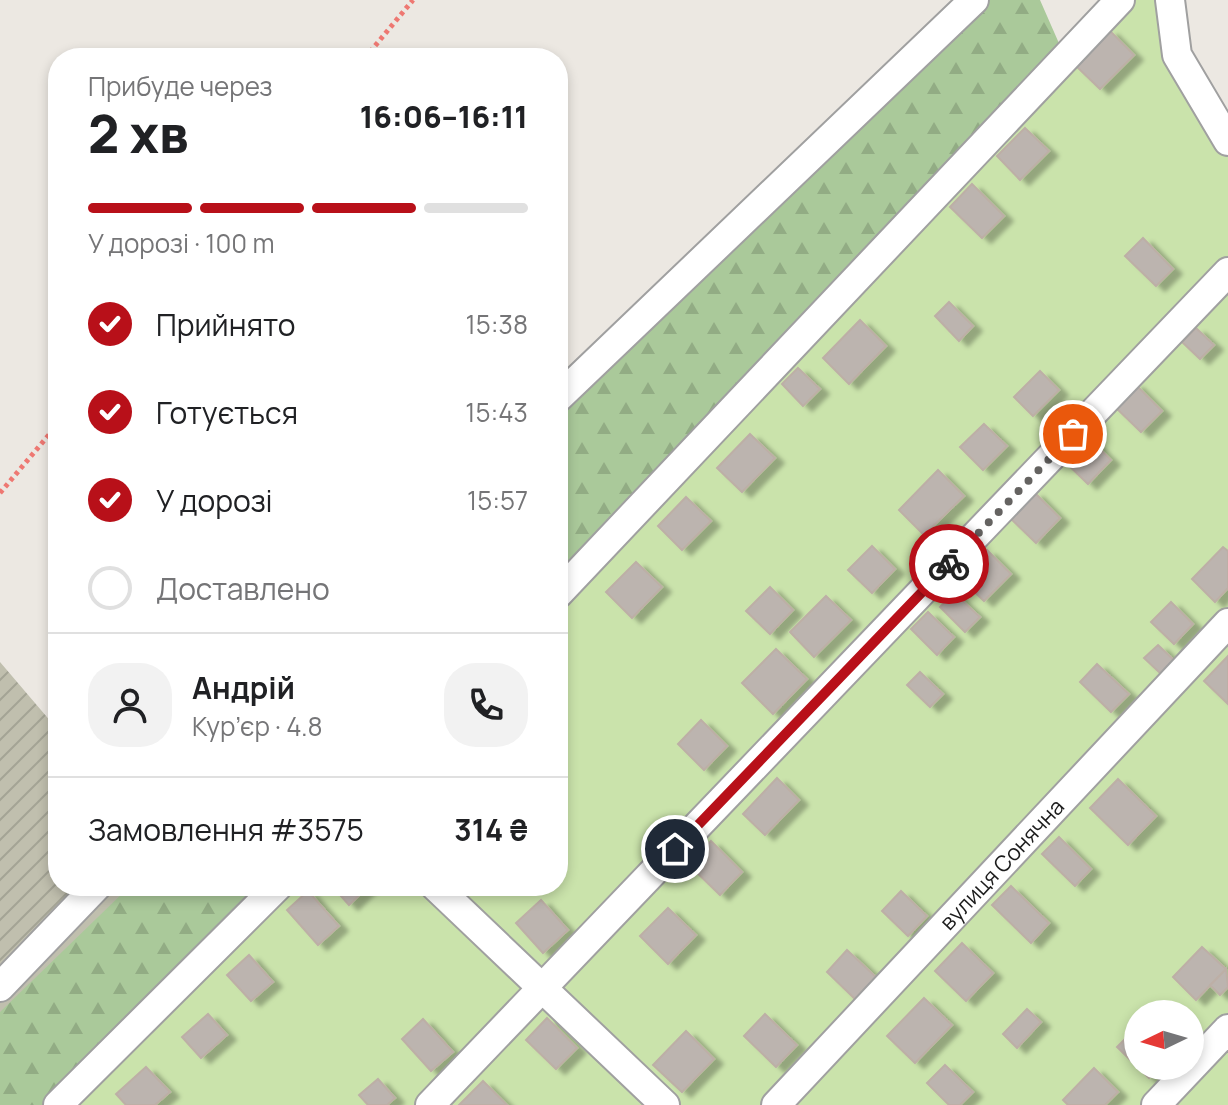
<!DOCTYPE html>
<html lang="uk">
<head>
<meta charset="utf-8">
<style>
	body { margin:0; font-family:Manrope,sans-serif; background:#f2f2f2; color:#202124; height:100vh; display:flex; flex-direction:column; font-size:30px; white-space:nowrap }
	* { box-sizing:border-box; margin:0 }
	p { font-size:26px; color:#757577 }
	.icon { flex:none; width:44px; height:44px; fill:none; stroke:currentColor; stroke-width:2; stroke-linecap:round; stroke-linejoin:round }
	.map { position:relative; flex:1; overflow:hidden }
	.panel { position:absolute; left:48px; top:48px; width:520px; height:848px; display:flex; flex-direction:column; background:#fff; border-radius:32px; box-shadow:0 4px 12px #0003 }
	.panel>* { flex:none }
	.needle { width:52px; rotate:265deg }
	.controls { position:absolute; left:1124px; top:1000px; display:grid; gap:16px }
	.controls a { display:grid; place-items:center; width:80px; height:80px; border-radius:50%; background:#fff; box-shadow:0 4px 12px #0003; font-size:40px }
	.pin { position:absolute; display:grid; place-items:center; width:68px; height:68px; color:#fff; margin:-34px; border:4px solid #fff; border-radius:50%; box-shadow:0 2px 8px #0007 }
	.courier { position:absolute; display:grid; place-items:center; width:80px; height:80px; margin:-40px; border:6px solid #b81019; border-radius:50%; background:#fff; color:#222; box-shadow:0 2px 10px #0007 }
	.head em { font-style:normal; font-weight:800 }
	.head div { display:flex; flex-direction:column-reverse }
	.head { display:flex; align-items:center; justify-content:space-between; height:136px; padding:0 40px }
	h1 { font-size:52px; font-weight:800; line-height:60px }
	.bar { display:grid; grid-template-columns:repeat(4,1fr); gap:12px 8px; align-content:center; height:96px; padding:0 40px }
	.bar i { height:10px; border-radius:6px; background:#e0e0e0 }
	.bar .current { background:#b81019 }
	.bar p { grid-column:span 4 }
	.line { display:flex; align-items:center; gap:20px; padding:0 40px; border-top:2px solid #e0e0e0 }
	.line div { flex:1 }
	.round { display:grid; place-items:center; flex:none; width:84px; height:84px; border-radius:32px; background:#f2f2f2 }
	ol { padding:0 40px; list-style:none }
	li { display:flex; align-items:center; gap:24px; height:88px }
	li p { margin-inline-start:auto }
	li .icon { padding:8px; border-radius:50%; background:#b81019; color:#fff; stroke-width:4 }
	li:last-child { color:#757577 }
	li i { width:44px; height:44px; border:4px solid #e0e0e0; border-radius:50% }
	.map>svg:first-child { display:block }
</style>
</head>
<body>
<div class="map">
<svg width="1228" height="1105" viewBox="0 0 1228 1105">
	<defs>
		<pattern id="construction-furrows" width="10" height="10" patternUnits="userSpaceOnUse" patternTransform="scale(2)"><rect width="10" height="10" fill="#c0bfae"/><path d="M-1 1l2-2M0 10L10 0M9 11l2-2" fill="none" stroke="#a4a495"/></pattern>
		<pattern id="forest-firs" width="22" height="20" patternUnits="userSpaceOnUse" patternTransform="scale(2)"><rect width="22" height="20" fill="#aac99a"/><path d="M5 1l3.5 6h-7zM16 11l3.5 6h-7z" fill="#92ac84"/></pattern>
		<filter id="shadow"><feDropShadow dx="9" dy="5" stdDeviation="2" flood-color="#0004"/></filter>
	</defs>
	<rect width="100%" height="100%" fill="#ece8e2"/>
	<path fill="url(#construction-furrows)" d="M0,662L58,730V886H191L0,1105Z"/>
	<path fill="url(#forest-firs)" d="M974,0H1040L1065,57L558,594V398Z
		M130,886H278L58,1105H0V1012Z"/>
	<path fill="#cae3ab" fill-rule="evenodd" d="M1120,0H1170L1228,141V1105H58L278,886H558V594ZM1138,1014H1190V1066H1138Z"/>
	<path fill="#bcb4af" stroke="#bdafa6" stroke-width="2" filter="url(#shadow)" d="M1109,30L1134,55L1100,89L1075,65Z
		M1025,128L1049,151L1020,180L997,156Z
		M972,184L1004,216L982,238L950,207Z
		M1143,238L1173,269L1156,286L1125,256Z
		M949,302L973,326L959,341L935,316Z
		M860,320L886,346L849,384L823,358Z
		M1196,328L1214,345L1200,359L1182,342Z
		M798,368L820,389L803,406L782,384Z
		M1040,371L1059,390L1033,416L1014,397Z
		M1134,383L1162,411L1141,432L1113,405Z
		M984,424L1007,446L983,470L960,447Z
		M750,434L775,458L742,492L717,468Z
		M1085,434L1111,460L1088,484L1062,459Z
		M938,470L964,496L924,535L899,510Z
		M1034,492L1060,518L1036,543L1009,517Z
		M686,497L711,521L682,550L658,526Z
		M872,546L895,569L872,593L848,570Z
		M1223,547L1228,551V588L1215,602L1192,579Z
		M987,550L1011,574L984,601L960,578Z
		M636,562L662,587L632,618L606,592Z
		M770,587L793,610L770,634L746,611Z
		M954,593L980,617L965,632L940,607Z
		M826,596L851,620L814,657L790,632Z
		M1171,602L1193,624L1174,644L1151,622Z
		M928,612L954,637L937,655L911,629Z
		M1158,645L1175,661L1161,674L1144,658Z
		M776,649L807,679L773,714L742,683Z
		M1228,656V704L1204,681Z
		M1097,664L1129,694L1111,712L1080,682Z
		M920,672L943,694L930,707L907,685Z
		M701,720L727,746L704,770L678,744Z
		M777,778L799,800L765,835L743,814Z
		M1118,779L1156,816L1128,845L1090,808Z
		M1059,837L1091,869L1075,886L1042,854Z
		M711,841L742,872L720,895L688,864Z
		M332,886H369L349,905Z
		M1011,886L1049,923L1031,943L992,905Z
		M308,891L339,926L318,945L287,910Z
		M901,891L927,916L908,936L882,911Z
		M541,900L568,930L543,953L516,923Z
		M668,908L696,935L668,964L640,936Z
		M962,943L993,973L966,1001L935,971Z
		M1202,947L1226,969L1196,1000L1173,977Z
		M847,950L876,977L855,999L827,972Z
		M249,955L273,982L251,1001L227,975Z
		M1226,969L1228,987L1220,995L1210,985Z
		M924,998L952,1025L915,1063L887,1036Z
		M1027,1009L1041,1022L1017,1048L1003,1034Z
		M208,1014L227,1035L201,1058L182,1037Z
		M765,1014L797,1045L776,1067L744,1036Z
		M547,1018L577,1048L556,1069L526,1040Z
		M423,1019L453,1052L431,1071L402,1039Z
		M1134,1030L1138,1034V1066H1161L1149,1078L1117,1047Z
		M686,1031L714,1059L682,1092L653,1065Z
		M945,1065L973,1092L960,1105H949L927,1083Z
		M146,1067L170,1092L155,1105H126L116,1094Z
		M1094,1068L1118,1092L1105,1105H1068L1063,1100Z
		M378,1079L395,1098L387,1105H368L359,1095Z
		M483,1081L507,1105H459Z"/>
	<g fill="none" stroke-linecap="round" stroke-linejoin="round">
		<g stroke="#a0a0a0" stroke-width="32">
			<g id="minor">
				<path d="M1170,0L1177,55L1228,141"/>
				<path d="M558,398L974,0"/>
				<path d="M558,594L1120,0"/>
				<path d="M435,886L665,1105"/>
				<path d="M0,987L97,886"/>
				<path d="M58,1105L278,886"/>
				<path d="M430,1105L1228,272"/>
				<path id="s1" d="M776,1105L1228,623"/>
				<path d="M1156,1105L1228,1029"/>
			</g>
		</g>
		<path stroke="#ee7872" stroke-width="5" stroke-dasharray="4 4" stroke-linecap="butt" d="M365,58L413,0
			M0,493L58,424"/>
		<use href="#minor" stroke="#fff" stroke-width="28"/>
	</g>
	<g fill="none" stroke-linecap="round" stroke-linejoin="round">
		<path stroke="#656361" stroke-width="8" stroke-dasharray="0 14.4" d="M949,564L1073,434"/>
		<path stroke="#b81019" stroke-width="10" d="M675,849L949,564"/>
	</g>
	<g text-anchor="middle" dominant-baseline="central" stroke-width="6" stroke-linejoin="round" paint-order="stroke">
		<g font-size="22" fill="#1c1c1c" stroke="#fff">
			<text stroke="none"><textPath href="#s1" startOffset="330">вулиця Сонячна</textPath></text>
		</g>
	</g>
</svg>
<div class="controls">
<a><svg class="needle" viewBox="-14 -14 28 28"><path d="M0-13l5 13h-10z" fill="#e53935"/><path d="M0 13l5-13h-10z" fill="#757577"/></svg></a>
</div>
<div class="pin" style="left:1073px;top:434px;background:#ea580c"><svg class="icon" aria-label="bag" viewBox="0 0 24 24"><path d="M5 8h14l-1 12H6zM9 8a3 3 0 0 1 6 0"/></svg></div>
<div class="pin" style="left:675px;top:849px;background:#1f2937"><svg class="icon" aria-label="home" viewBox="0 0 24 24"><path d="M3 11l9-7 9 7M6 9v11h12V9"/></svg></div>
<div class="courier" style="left:949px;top:564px"><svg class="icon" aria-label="bike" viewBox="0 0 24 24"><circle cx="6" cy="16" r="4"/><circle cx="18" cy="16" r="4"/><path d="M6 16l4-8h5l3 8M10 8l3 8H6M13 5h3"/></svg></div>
<section class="panel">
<div class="head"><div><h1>2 хв</h1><p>Прибуде через</p></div><em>16:06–16:11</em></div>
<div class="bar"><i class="current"></i><i class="current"></i><i class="current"></i><i></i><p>У дорозі · 100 m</p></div>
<ol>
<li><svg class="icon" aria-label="check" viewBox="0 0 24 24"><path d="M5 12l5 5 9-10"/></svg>Прийнято<p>15:38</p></li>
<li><svg class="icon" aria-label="check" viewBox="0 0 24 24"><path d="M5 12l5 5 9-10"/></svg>Готується<p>15:43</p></li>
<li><svg class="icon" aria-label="check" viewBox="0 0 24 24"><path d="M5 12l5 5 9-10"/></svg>У дорозі<p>15:57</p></li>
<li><i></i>Доставлено</li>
</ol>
<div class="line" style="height:144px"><a class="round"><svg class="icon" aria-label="person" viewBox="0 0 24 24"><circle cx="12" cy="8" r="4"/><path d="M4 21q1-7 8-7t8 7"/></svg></a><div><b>Андрій</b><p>Кур’єр · 4.8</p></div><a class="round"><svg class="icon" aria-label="phone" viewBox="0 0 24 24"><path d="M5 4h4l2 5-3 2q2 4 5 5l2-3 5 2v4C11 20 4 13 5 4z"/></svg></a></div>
<div class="line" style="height:104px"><div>Замовлення #3575</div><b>314 ₴</b></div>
</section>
</div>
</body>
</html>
